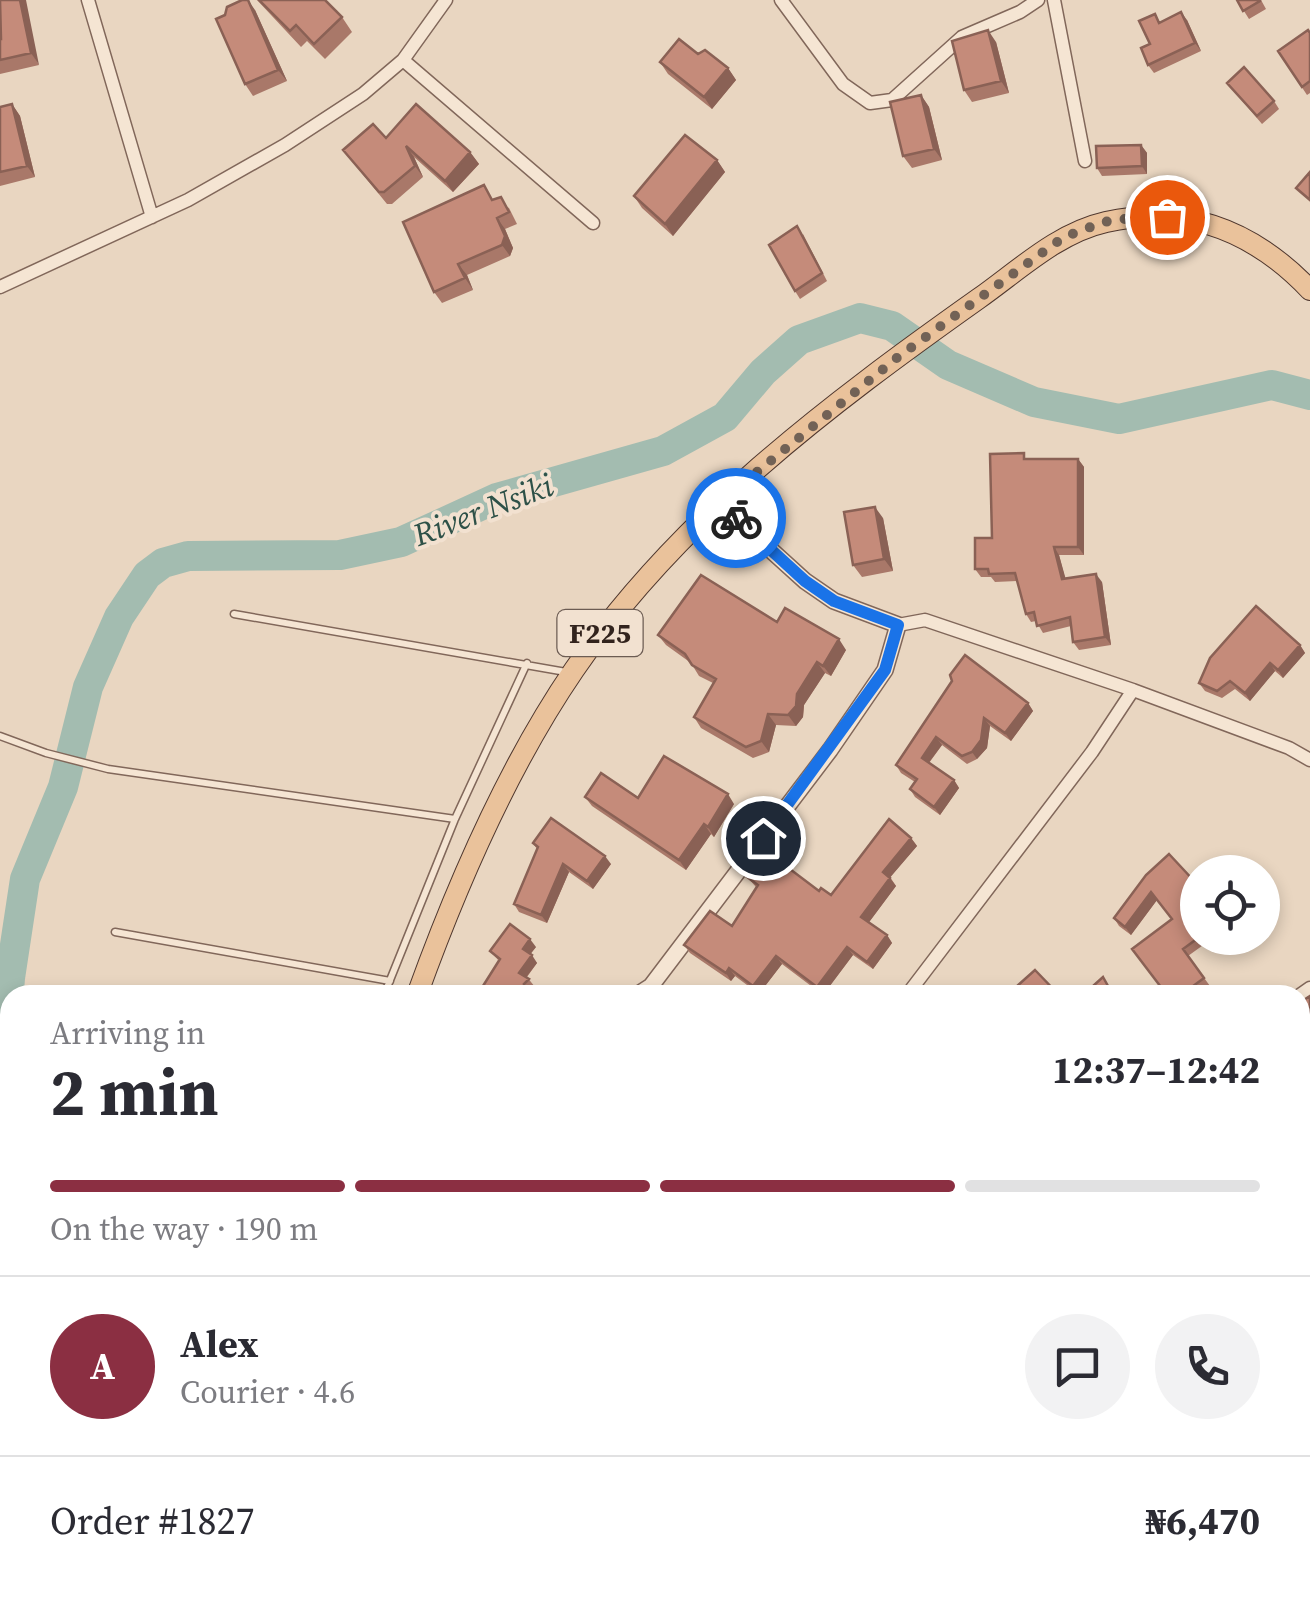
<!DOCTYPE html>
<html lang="en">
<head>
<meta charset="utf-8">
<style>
	body { margin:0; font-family:"Source Serif 4",serif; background:#f2f2f3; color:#2b2b33; height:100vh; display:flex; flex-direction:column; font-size:38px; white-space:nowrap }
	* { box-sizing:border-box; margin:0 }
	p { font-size:32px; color:#7c7c81 }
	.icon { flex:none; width:55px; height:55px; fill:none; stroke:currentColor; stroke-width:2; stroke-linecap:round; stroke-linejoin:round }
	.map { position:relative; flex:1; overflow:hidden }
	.drawer { position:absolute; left:0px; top:985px; width:1310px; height:622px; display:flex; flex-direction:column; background:#fff; border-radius:30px 30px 0 0; box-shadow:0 5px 15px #0003 }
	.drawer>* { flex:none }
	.tools { position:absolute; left:1180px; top:855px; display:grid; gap:20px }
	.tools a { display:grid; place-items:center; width:100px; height:100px; border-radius:50%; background:#fff; box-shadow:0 5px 15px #0003; font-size:50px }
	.pin { position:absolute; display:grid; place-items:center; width:85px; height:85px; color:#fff; margin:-42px; border:5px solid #fff; border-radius:50%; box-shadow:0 2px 10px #0007 }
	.courier { position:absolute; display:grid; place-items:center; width:100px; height:100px; margin:-50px; border:8px solid #1a73e8; border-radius:50%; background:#fff; color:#222; box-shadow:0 2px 12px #0007 }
	.head em { font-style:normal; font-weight:700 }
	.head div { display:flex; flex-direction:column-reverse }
	.head { display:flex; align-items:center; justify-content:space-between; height:170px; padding:0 50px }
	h1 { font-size:65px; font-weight:700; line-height:75px }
	.bar { display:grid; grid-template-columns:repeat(4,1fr); gap:15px 10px; align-content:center; height:120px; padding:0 50px }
	.bar i { height:12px; border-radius:8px; background:#e1e1e2 }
	.bar .current { background:#8b2f42 }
	.bar p { grid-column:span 4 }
	.line { display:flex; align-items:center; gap:25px; padding:0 50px; border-top:2px solid #e1e1e2 }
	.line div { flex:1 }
	.round { display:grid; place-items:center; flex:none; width:105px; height:105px; border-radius:52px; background:#f2f2f3 }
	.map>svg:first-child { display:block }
</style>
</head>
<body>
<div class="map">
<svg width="1310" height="1606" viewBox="0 0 1310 1606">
	<rect width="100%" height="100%" fill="#e9d6c1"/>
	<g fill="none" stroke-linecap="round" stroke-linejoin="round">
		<path stroke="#a3bcb0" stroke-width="30" d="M0,1109L10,978L25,879L63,787L88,687L119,617L147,575L163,563L188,556L340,555L401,542L497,498L663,451L725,417L763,372L799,340L860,318L892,326L948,365L1034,402L1119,419L1272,385L1310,395
			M0,1197V1263"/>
		<g stroke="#81675a" stroke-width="9">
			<path id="service" d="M234,614L566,672
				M0,736L46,753L108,769L455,819
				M115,932L390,981
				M384,995L455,819L527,663"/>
		</g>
		<g stroke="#81675a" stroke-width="15">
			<path id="minor" d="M88,0L152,217
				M781,0L843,84L870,103L892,100L962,37L1020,12L1038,0
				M1054,0L1085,161
				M403,60L593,223
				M0,287L188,200L285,145L363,94L403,60L446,0
				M898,625L925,620L1133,690L1092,752L907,995
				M1133,690L1289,748L1310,760
				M1300,995L1310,988
				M1300,1253L1310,1246
				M1300,1502L1310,1495
				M1041,1598L1046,1606
				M1296,1598L1301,1606
				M324,1606L337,1598
				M730,1606L744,1598
				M1152,1606L1164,1598"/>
		</g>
		<g stroke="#81675a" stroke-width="18">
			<path id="tertiary" d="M637,995L651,986L830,750L885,670L898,625L834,601L805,581L719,503
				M776,1598L782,1606"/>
		</g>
		<g stroke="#4f372e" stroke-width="22">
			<path id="primary" d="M417,995C456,887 509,765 574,670C678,518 830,404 978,299C1018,271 1057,233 1106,222C1187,204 1254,231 1310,290
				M200,1606L203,1598"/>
		</g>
		<use href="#service" stroke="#f5e5d3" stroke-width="6"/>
		<use href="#minor" stroke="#f5e5d3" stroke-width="12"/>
		<use href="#tertiary" stroke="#f5e5d3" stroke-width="15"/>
		<use href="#primary" stroke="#eac29b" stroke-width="20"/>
	</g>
	<path fill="#a97869" d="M0,0L39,65L0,74V39H1Z
		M257,0H325L342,17L352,32L325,59L307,41L301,47Z
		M1237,0H1261L1266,9L1249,19Z
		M255,10L287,81L253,96L245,84Z
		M1187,20L1201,51L1154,73L1148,65L1150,44L1160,22Z
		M1310,33V93L1307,95L1278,51Z
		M996,42L1009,93L972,102L964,90Z
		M660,62L728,68L736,80L712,109L668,74Z
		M1227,83L1274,101L1279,109L1262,124Z
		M921,95L929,107L942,160L912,168L903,156Z
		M12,104L20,116L35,177L0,186V107Z
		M386,138L470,152L479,164L453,192L414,157L423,177L392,204H387L343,150Z
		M1141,145L1147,153V174L1102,176L1097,168Z
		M717,160L725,172L673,236L642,208L634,196Z
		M494,200L509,208L517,224L505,229L513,248L510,256L467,275L473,290L442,303L434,292Z
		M803,234L827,281L800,299L795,291Z
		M1028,459H1078L1084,467V555H1059L1065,578L1102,582L1111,645L1079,650L1073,642L1071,626L1043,633L1036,621L1031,622L1026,614L1017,581L995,582L991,577H981L975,569L992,538Z
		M883,518L893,571L862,577L853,565Z
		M777,622L846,650L831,676L825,673L804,705L803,717L796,726L776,725L769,752L753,758L701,728L694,717L713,683L699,676L691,663L666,645L658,635Z
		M1300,645L1305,653L1283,678L1275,671L1250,701L1235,689L1222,698L1205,691L1199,683Z
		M952,681L1028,703L1033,711L1011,741L990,726L987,748L977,759L967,764L942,745L929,763L954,780L959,788L940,815L915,797L910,789L915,782L901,773L896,765Z
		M585,797L638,798L734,804L714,837L711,834L686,870L592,806Z
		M911,838L917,846L890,877L896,886L869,922L887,935L892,943L873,969L853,955L823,995L782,964L759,994L735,976L731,981L690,953L684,945L732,926L757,888L747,877L819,891L831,895Z
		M533,843L611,864L593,889L569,872L547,923L519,912L514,904L537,849Z
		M1146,875L1198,938H1213L1188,956L1210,986L1197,995H1167L1172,919L1157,900L1131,935L1119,926L1114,918Z
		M536,947L530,954L537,963L527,977L535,987L530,991L488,993L483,986L499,961L490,951Z
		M1310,1345V1452L1300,1459V1352Z
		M1058,1598H1078L1066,1606H1064Z"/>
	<path fill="#8a6155" d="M20,0H26L39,65L31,53Z
		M248,0L255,10L287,81L278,70Z
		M1181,12L1187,20L1201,51L1195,43Z
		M988,30L996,42L1009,93L1001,81Z
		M728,68L736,80L712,109L704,97Z
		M921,95L929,107L942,160L934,149Z
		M12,104L20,116L35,177L27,166Z
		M1141,145L1147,153V174L1142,166Z
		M406,146L414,157L423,177L415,166Z
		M470,152L479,164L453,192L445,181Z
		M717,160L725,172L673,236L665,224Z
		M497,218L505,229L513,248L510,256L502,245Z
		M458,264L467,275L473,290L465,278Z
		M1078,459L1084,467V555L1078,547Z
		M875,507L883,518L893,571L884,559Z
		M1054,547L1059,555L1068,587L1062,579Z
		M1096,574L1102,582L1111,645L1105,637Z
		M839,639L846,650L831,676L823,666Z
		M1300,645L1305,653L1283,678L1278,670Z
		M817,662L825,673L804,705L803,717L796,726L788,715L797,694Z
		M1270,663L1275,671L1250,701L1245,693Z
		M1028,703L1033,711L1011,741L1005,733Z
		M768,714L776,725L769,752L761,741Z
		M984,718L990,726L987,748L977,759L972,752Z
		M936,737L942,745L927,765L922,758Z
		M954,780L959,788L940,815L934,807Z
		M728,794L734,804L714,837L708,827Z
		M704,824L711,834L686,870L679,860Z
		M911,838L917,846L888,880L883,872Z
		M605,856L611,864L593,889L587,881Z
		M563,864L569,872L547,923L541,915Z
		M890,878L896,886L867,925L861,917Z
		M1151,892L1157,900L1131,935L1125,927Z
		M887,935L892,943L873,969L867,962Z
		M530,939L536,947L529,956L523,949Z
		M847,947L853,955L823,995L817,987Z
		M532,955L537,963L524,980L519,973Z
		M776,956L782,964L759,994L753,986Z
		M729,968L735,976L731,981L726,973Z"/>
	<path fill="#c58b7a" stroke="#8a6155" stroke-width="2.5" d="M0,0H20L31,53L0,60V39H1Z
		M242,0H248L278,70L245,84L216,19L225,15L227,7Z
		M259,0H325L342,17L314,44L296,25L290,31Z
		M1237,0H1260V1L1243,11Z
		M1181,12L1195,43L1148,65L1141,48L1150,44L1139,21L1155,14L1159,23Z
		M988,30L1001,81L964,90L952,41Z
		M1308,30L1310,33V81L1302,87L1278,51Z
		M679,39L698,54L705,50L728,68L704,97L660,62Z
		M1244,67L1274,101L1257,116L1227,83Z
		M921,95L934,149L903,156L890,102Z
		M12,104L27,166L0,172V107Z
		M416,104L470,152L445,181L406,146L415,166L384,192H379L343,150L373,124L386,138Z
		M685,135L717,160L665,224L634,196Z
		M1141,145L1142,166L1097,168L1096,146Z
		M1310,172V200L1296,188Z
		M484,185L492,200L501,197L509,212L497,218L505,236L502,245L458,264L465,278L434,292L403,222Z
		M797,226L822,273L795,291L769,245Z
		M1024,453V459H1078V547H1054L1062,579L1096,574L1105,637L1073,642L1070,617L1037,626L1034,612L1026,614L1015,573L989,574L988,569H975V538H992L990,454Z
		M875,507L884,559L853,565L844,512Z
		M701,575L777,622L785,608L839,639L823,666L817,662L797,694L796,706L788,715L768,714L761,741L746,747L694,717L716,679L692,665L685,654L658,635Z
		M1256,606L1300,645L1278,670L1270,663L1245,693L1230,681L1217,691L1199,683L1210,658Z
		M965,655L1028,703L1005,733L984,718L981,740L972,752L962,756L936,737L922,758L954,780L934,807L910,789L917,779L896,765L952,681L950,675Z
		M664,756L728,794L708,827L704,824L679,860L585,797L601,773L638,798Z
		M551,818L605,856L587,881L563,864L541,915L514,904L538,847L533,843Z
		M889,819L911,838L883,872L890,878L861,917L887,935L867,962L847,947L817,987L776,956L753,986L729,968L726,973L684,945L710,911L732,926L758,885L747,877L766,851L819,891L821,888L831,895Z
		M1169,854L1196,883L1198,882V938L1183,949L1204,978L1181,995H1167L1132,949L1172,919L1151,892L1125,927L1114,918L1146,875Z
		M1227,862L1234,872H1212Z
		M510,924L530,939L523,949L532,955L519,973L529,979L524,984L528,988L522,995H487L489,990L483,986L500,959L490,951Z
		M1035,970L1059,995H1007Z
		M1103,977L1113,995H1083Z
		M1310,996V1012L1302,1001Z
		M1300,1092L1310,1107L1309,1183L1300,1170Z
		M1310,1251V1315L1300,1304V1258Z
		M1310,1345V1441L1300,1447V1352Z
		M393,1598L399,1606H382Z
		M458,1598H545L551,1606H455L461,1602Z
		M876,1598H970L975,1606H863Z
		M1226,1598H1246L1252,1606H1214Z"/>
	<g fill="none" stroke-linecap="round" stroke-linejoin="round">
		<path stroke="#726256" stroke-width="10" stroke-dasharray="0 18" d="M736,518L719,503L898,357L1064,237L1104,222L1145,216L1167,217"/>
		<path stroke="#1a73e8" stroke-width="12" d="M736,518L805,581L834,601L898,625L885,670L763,838"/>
	</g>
	<g text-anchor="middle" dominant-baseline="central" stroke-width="8" stroke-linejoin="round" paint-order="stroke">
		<rect fill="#f2e1d0" stroke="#6c5c53" stroke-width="2.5" x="557.5" y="610" width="85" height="46" rx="8"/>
		<g font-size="28" font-weight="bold" fill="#32231d">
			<text x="600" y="633">F225</text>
		</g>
		<g font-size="32" font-style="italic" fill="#2e5148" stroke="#f2e1d0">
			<text transform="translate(483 510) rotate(-21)">River Nsiki</text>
		</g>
	</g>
</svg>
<div class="tools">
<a><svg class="icon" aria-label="locate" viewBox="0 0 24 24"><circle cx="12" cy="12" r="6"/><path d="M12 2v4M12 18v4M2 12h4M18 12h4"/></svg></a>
</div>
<div class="pin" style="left:1167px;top:217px;background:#ea580c"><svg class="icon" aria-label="bag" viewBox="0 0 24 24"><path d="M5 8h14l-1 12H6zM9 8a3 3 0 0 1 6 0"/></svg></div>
<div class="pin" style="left:763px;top:838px;background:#1f2937"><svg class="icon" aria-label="home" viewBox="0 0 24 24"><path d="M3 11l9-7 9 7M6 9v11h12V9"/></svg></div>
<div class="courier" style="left:736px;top:518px"><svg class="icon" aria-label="bike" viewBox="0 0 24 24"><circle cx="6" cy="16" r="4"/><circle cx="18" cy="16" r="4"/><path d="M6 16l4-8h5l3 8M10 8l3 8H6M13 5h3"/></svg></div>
<section class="drawer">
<div class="head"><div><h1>2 min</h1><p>Arriving in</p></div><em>12:37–12:42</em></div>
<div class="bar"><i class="current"></i><i class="current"></i><i class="current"></i><i></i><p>On the way · 190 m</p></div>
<div class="line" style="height:180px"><b class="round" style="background:#8b2f42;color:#fff">A</b><div><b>Alex</b><p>Courier · 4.6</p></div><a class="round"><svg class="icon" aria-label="chat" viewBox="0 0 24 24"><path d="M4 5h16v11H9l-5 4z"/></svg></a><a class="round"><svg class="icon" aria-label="phone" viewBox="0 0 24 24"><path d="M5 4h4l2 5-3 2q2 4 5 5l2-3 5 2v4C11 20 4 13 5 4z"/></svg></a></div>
<div class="line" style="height:130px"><div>Order #1827</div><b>₦6,470</b></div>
</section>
</div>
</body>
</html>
